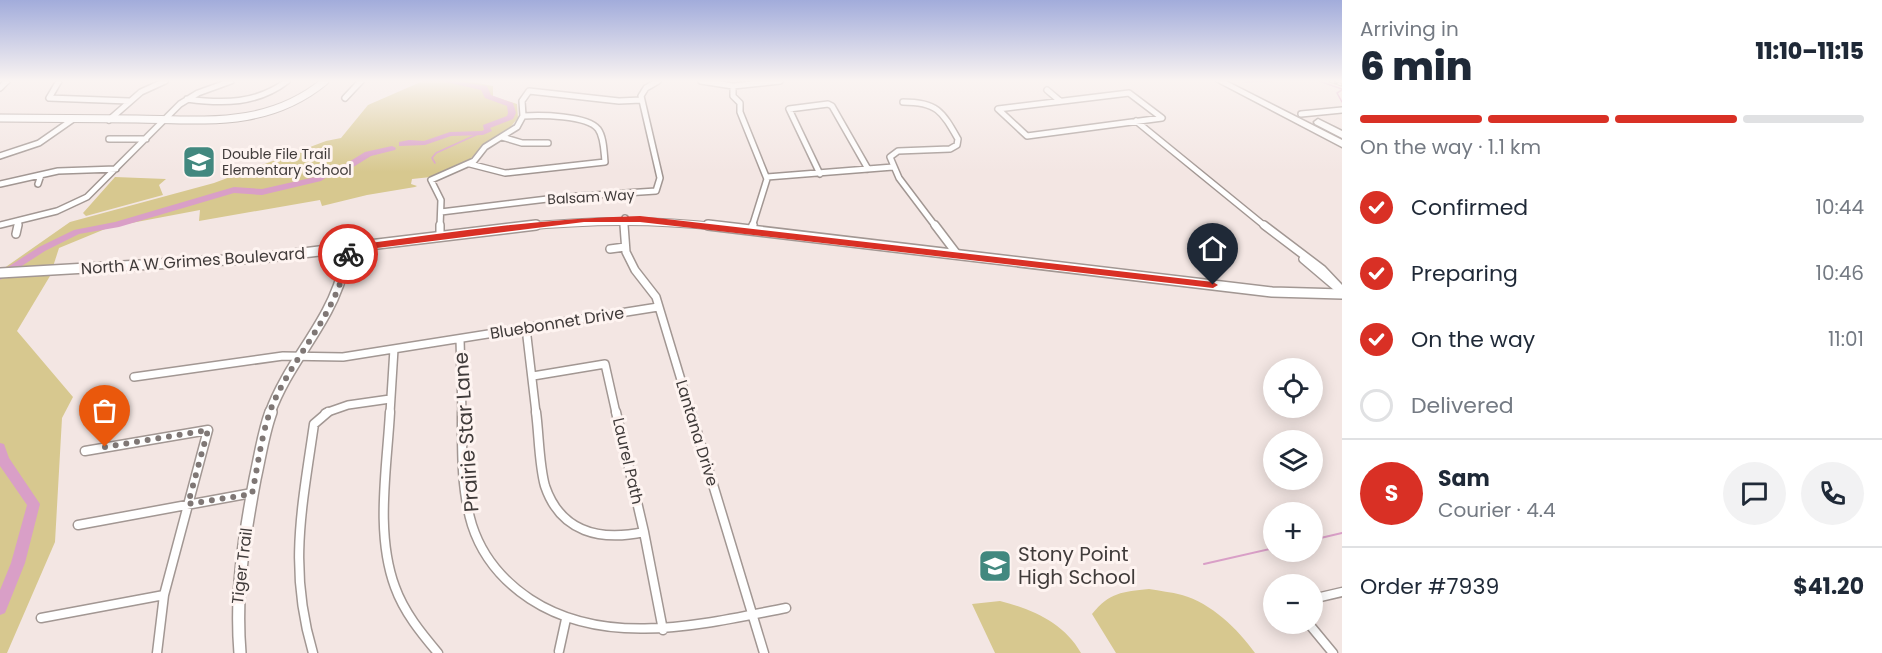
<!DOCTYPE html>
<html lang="en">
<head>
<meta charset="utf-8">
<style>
	body { margin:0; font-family:Poppins,sans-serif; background:#f2f2f3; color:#1f2937; height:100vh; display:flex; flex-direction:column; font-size:22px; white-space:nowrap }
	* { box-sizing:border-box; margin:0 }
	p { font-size:20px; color:#747a83 }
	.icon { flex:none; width:33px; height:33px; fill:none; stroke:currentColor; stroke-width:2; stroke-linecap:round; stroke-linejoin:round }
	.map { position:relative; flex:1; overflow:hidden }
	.side { display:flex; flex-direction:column; background:#fff; width:540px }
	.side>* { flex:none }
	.buttons { position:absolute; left:1263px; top:358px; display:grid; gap:12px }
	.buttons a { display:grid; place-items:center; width:60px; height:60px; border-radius:50%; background:#fff; box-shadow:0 3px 15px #0003; font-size:30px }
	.pin { position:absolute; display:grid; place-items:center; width:51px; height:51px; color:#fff; margin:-62px -26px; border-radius:50% 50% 50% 0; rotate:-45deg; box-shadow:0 0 6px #0007 }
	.pin .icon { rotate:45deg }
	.courier { position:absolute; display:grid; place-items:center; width:60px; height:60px; margin:-30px; border:4px solid #d93025; border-radius:50%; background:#fff; color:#222; box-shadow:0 2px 8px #0007 }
	.summary em { font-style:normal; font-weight:800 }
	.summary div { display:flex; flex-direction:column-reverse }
	.summary { display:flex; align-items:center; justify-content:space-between; height:102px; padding:0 18px }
	h1 { font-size:39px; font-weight:800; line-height:45px }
	.bar { display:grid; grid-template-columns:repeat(4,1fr); gap:9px 6px; align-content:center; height:72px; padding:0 18px }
	.bar i { height:8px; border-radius:4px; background:#e0e1e3 }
	.bar .on { background:#d93025 }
	.bar p { grid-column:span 4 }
	.line { display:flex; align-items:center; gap:15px; padding:0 18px; border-top:2px solid #e0e1e3 }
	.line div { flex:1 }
	.round { display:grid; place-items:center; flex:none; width:63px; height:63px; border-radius:32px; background:#f2f2f3 }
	ol { padding:0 18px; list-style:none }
	li { display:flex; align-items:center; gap:18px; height:66px }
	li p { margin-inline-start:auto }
	li .icon { padding:6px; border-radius:50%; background:#d93025; color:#fff; stroke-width:4 }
	li:last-child { color:#747a83 }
	li i { width:33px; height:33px; border:3px solid #e0e1e3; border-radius:50% }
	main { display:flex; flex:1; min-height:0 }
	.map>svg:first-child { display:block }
</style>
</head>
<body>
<main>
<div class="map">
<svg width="1342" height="653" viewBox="0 0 1342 653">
	<rect width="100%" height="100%" fill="#f3e6e3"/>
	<path fill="#d7c88f" d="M423,81H466L493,86V96L517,104L518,118L508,130L480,148L467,163L431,177L412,179L411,184L417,186L415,187L367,195L322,206L320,200L199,221L200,210L110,227L59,248L50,276L17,331L73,397L62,418L55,542L7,653H0V271L70,222L214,183L326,141L341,138L368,105Z
		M115,177L166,179L159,185L163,195L86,216L83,213Z
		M1149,589C1160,591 1171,592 1182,595C1211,603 1238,629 1255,653H1116L1092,614C1110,592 1122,592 1149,589Z
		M1000,601C1032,609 1064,623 1081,653H995L972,604Z"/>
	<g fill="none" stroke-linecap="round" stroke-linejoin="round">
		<path stroke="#d99fc7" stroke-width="1.5" d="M1319,81L1342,89
			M1245,82L1273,81
			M1342,90L1337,93L1342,102
			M435,163L432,158L436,153L480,133"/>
		<path stroke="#d99fc7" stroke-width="2" d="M1312,540L1342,533
			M1204,564L1274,548"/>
		<path fill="#d99fc7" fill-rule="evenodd" d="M442,81H457L487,86L491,95L513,103L516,113L513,119L490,128L492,131L483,135L451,136L425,145L399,146V142L409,140L424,141L450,132L482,131L484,130L483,125L507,116L508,113L507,106L485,98L481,90Z
			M392,146L396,148L395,150L371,156L345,172L327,177L321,181L262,195L234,193L119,227L79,234L45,251L0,280V272L39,247L74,230L115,222L234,187L262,189L315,177L321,173L339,168L365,152Z
			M0,443L4,444L9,458L40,504L25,563L5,613L0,615V590L11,563L27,505L0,466Z"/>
		<g stroke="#a29793" stroke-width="8">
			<path id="street-far2" d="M59,81L49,98L129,101
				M701,81L733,86L780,81
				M733,86V96L740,103V112L767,179L752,227
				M0,88L7,81
				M1047,90L1060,101
				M1129,93L1162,118L1027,136L998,109Z
				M345,98L361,81
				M187,99C223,104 257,104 287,81
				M903,102C937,102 942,111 958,139L957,145L950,149L898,151L890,157L899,178L936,227
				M1301,114L1342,110
				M109,120L141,92L165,81
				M1136,121L1266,227
				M502,137L522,143H548
				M109,139H146
				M0,156L39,143L72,120
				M470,164L505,173L605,162C604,152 604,137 598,129C587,115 540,115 523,116
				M820,174L789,109L828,104L832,106L868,169
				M767,177L893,167
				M0,184L58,171L116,169
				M38,184L41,175
				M441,212L564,197L656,191L660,178L641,96L646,88L658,81
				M0,225L57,211L87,197L180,104L198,93L231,81
				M18,227L19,221
				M440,227L441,200L431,180L474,161L485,147L517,127L523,116L522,101L529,91L619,101L641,100
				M624,227L625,218"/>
		</g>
		<g stroke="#a29793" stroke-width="10">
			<path id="street-far1" d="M624,225L626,252L635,270L656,297L691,413
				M935,225L957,254
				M1264,225L1322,269L1342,290
				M751,230L753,225
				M16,234L18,225
				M440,237V225
				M610,249L625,247
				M1303,259L1336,287
				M526,328L536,413
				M460,339L462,413
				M533,376L605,364L616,413
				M134,377L283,356L343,357L658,307
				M325,413L348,405L390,399
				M390,413L394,349"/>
		</g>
		<g stroke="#a29793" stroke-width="11">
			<path id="street" d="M390,412C387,468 375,533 395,587C404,612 421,633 438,653
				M462,412C462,449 461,489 472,525C482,556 503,581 530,599C606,649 703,624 786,608
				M536,412C539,434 539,465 545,486C561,533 601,541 644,532
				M616,412L644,532L663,630
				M691,412L764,653
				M85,451L208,430L164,595L157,653
				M78,525L252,493
				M1312,599L1342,592
				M41,618L164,595
				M1309,624L1333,653
				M559,651L566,619
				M313,653C288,569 302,508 314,424L328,412"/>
		</g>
		<g stroke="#a29793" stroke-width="9">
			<path id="secondary-far2" d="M0,118C46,118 92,119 137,119C206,120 268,128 325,81
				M519,227C587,220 653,219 720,227"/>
		</g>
		<g stroke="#a29793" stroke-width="12">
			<path id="secondary-far1" d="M708,225L1272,292L1342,294
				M0,273L261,258L536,225
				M270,413C283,376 309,345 327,311C338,291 344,271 349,249"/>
		</g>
		<g stroke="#a29793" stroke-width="14">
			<path id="secondary" d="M240,653C235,593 244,538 255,479C260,457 263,434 271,412"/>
		</g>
		<g stroke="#a29793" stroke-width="3">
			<path id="highway" d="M1216,81H1226L1342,140V147Z
				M1318,119L1342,131V138L1315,124L1314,122Z"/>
		</g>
		<use href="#street-far2" stroke="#fff" stroke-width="5"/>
		<use href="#street-far1" stroke="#fff" stroke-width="7"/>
		<use href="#street" stroke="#fff" stroke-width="8"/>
		<use href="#secondary-far2" stroke="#fff" stroke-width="7"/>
		<use href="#secondary-far1" stroke="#fff" stroke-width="9"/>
		<use href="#secondary" stroke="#fff" stroke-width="11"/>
		<use href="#highway" fill="#fff" fill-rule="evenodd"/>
		<g stroke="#a09694" stroke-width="3">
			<path id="rail" d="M1330,81L1342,85"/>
		</g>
		<use href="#rail" stroke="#fef4f1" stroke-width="1.5" stroke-dasharray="4" stroke-linecap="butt"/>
	</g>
	<linearGradient id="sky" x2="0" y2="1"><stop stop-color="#a2acdb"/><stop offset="0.47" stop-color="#faf4f2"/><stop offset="1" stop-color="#faf4f2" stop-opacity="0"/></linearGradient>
	<rect width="1342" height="172" fill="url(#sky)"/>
	<path fill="#d93025" d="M640,216L1213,282L1218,285L1213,288L640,222H584L353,251L351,256L348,257L343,254L344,249L348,246C445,233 542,218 640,216Z"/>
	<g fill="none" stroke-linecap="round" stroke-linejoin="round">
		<path stroke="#7f7775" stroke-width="6" stroke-dasharray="0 10.8" d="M105,447L208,430L188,504L252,494C259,461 262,425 277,395C301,347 339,309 348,254"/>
	</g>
	<defs>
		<g id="school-square" transform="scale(1.725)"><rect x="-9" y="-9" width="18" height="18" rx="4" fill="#42887f" stroke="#fef4f1"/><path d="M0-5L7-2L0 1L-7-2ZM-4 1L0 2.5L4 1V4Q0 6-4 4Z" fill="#fff"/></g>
	</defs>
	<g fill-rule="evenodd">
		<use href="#school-square" x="199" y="162"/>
		<use href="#school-square" x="995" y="566"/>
	</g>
	<g text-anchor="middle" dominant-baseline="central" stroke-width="6" stroke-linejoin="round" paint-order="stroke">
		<g font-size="14" fill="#403b3a" stroke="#fef4f1" text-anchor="start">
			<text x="222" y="154">Double File Trail<tspan x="222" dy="16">Elementary School</tspan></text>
		</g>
		<g font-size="14" fill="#403b3a" stroke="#fef4f1">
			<text transform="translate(591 197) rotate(-3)">Balsam Way</text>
		</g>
		<g font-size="16" fill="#403b3a" stroke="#fef4f1">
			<text transform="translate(193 261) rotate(-4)">North A W Grimes Boulevard</text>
			<text transform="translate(557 323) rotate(-9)">Bluebonnet Drive</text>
			<text transform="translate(697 433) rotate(73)">Lantana Drive</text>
			<text transform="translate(628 461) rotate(77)">Laurel Path</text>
			<text transform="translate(242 566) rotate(-83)">Tiger Trail</text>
		</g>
		<g font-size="20" fill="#403b3a" stroke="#fef4f1">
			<text transform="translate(466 432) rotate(-94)">Prairie Star Lane</text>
		</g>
		<g font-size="20" fill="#403b3a" stroke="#fef4f1" text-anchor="start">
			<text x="1018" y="554">Stony Point<tspan x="1018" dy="23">High School</tspan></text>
		</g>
	</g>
</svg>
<div class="buttons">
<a><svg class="icon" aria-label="locate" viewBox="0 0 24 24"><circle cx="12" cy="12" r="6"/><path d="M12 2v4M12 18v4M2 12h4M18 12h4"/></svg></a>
<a><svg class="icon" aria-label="layers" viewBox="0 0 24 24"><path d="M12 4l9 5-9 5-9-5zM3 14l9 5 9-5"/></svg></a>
<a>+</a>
<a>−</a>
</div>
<div class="pin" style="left:105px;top:447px;background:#ea580c"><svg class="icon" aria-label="bag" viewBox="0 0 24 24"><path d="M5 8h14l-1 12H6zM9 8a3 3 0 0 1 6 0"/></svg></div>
<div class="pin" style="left:1213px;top:285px;background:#1f2937"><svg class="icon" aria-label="home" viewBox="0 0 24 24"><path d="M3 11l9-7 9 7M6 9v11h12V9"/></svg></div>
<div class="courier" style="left:348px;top:254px"><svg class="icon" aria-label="bike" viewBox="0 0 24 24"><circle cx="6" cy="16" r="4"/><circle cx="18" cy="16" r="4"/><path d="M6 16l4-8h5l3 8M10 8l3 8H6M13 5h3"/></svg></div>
</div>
<section class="side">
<div class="summary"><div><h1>6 min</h1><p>Arriving in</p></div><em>11:10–11:15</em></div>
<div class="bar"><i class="on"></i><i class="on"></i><i class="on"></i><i></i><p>On the way · 1.1 km</p></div>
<ol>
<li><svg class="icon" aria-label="check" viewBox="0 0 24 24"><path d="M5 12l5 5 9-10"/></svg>Confirmed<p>10:44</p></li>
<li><svg class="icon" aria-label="check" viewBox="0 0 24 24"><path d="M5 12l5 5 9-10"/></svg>Preparing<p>10:46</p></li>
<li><svg class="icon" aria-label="check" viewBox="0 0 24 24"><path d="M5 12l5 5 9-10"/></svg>On the way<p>11:01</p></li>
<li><i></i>Delivered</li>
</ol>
<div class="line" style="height:108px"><b class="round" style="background:#d93025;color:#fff">S</b><div><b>Sam</b><p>Courier · 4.4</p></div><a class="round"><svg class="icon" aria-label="chat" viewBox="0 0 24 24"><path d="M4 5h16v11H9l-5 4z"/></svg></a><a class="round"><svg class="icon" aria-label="phone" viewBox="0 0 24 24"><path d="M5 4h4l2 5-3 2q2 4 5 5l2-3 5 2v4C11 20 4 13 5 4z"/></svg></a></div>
<div class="line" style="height:78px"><div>Order #7939</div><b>$41.20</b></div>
</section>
</main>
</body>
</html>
